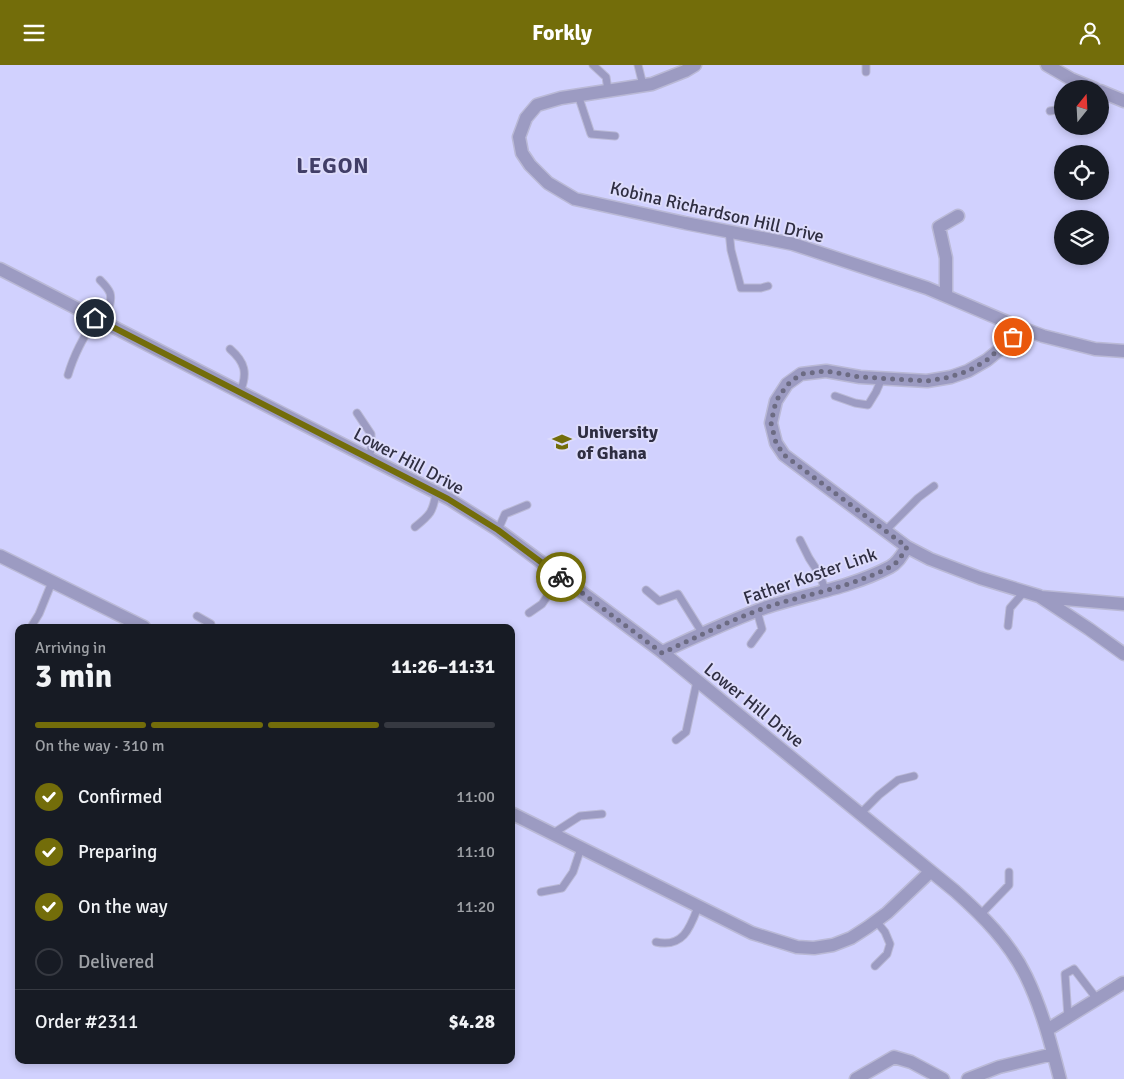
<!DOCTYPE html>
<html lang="en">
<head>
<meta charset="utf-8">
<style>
	body { margin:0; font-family:Signika,sans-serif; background:#20242c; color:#f1f3f6; height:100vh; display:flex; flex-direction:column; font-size:19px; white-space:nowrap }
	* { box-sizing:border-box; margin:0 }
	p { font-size:16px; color:#9ea1a6 }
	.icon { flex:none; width:28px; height:28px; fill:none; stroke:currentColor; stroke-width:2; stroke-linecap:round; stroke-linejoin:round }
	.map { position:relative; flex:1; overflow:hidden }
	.side { position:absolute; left:15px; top:559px; width:500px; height:440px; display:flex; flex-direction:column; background:#171b24; border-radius:10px; box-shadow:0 2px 8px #0003 }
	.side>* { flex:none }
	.needle { width:32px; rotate:18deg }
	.controls { position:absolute; left:1054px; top:15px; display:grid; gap:10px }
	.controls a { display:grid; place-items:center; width:55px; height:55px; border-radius:50%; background:#171b24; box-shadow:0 2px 8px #0003; font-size:25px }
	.pin { position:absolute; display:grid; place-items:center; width:42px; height:42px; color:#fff; margin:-21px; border:2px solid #fff; border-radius:50%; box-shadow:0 1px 5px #0007 }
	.courier { position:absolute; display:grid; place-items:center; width:50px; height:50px; margin:-25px; border:4px solid #736d0a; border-radius:50%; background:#fff; color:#222; box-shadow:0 1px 6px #0007 }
	.head em { font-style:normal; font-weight:700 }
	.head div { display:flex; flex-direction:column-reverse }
	.head { display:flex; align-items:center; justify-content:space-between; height:85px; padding:0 20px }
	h1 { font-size:32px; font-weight:700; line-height:38px }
	.bar { display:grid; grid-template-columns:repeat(4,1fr); gap:8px 5px; align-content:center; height:60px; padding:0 20px }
	.bar i { height:6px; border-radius:4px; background:#363941 }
	.bar .selected { background:#736d0a }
	.bar p { grid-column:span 4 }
	.line { display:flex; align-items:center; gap:12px; padding:0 20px; border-top:1px solid #363941 }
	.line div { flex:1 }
	ol { padding:0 20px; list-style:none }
	li { display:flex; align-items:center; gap:15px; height:55px }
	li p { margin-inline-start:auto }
	li .icon { padding:5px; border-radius:50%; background:#736d0a; color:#fff; stroke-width:4 }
	li:last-child { color:#9ea1a6 }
	li i { width:28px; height:28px; border:2px solid #363941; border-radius:50% }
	header { display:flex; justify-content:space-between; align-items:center; height:65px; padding:0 20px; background:#736d0a; color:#fff; font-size:22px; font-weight:700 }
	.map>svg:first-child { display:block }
</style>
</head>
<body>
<header><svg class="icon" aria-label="menu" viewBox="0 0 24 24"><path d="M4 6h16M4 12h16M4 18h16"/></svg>Forkly<svg class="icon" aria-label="person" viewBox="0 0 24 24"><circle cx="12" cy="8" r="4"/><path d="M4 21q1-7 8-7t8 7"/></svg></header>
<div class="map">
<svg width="1124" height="1014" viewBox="0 0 1124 1014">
	<rect width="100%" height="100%" fill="#dddcfb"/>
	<path fill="#d1d1fe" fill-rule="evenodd" d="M0,0H1124V1014H0ZM1062,24H1100V61H1062ZM1062,89H1100V126H1062ZM1062,154H1100V191H1062ZM19,562H511V995H19Z"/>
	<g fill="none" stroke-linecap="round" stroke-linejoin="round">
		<g stroke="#bab9d6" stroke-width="9">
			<path id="lane" d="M593,0L606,12L608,25
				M638,0L643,20
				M866,7V0
				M578,30L591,69L615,71
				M1050,46L1062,44
				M729,166L731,185L741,223H761L768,221
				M230,284C245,297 248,308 240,327
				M68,310C74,289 84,272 95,253C97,252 100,252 103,250C109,247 112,235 110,228C108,223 104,219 100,215
				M835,331L855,338L868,340L876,327L882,313
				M357,348L371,369V385L368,394
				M415,462C430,450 433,447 436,428
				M498,465L505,449L527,440
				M885,466L918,433L934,421
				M800,475L809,493L820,510L825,525
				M646,525L659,536L678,529L703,569
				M529,548L542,539L552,524L558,510
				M197,551L211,559V562
				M1008,561L1010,543L1024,527
				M31,562L39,549L52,517
				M751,579L762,564L757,546
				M676,675L686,667L697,616
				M860,749L879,730L898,715L914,711
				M552,769L580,751L602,749
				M541,827L562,823L573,807L581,783
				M981,849L1009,820V807
				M656,877C683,883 690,863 698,842
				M875,901L887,889L890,879L885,867L876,856
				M1068,952L1065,909L1074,904L1097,934"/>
		</g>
		<g stroke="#bab9d6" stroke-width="15">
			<path id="street" d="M695,0L685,6L652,19L561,33L537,40L526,53L519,72L522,88L530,100L548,118L575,134L685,158L793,179L927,223L1021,263L1043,271L1095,284L1124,286
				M1047,0L1071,14L1095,24
				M1100,26L1124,36
				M0,204L449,434L498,465L662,587L955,826C983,851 1010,878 1026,911C1042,944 1051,979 1060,1014
				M946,231V193L939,162L958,151
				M1021,263L1004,281L987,295L968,306L951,312L927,316L860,312L826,306L801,309L787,319L776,336L771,358L776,378L784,390L907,482L930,494L980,513L1039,531L1089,564L1124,589
				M0,491L144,562
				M1041,532L1124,539
				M662,587C697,571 731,555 767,542C808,529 852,522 890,502C898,498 902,490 907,482
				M511,748L752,868L797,882L814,883L833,880L851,873L868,862L887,848L930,807
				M1047,965L1123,918
				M856,1014L894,992L911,997L943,1014
				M968,1014L999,1002L1053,989"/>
		</g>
		<use href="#lane" stroke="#9c9bc2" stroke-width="7"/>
		<use href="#street" stroke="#9c9bc2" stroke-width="12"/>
	</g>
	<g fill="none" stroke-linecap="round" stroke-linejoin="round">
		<path stroke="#6c6b83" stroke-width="5" stroke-dasharray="0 9" d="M561,512L662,588C697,572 731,555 767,542C807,529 852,522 890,502C898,498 902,490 907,482L784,390L776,378L771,358L776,336L787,320L801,309L826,306L860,312L927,316L950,312L968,306L987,295L1013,272"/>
		<path stroke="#736d0a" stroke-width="6" d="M95,253L448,434L498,465L561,512"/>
	</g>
	<defs>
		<g id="university-bare" transform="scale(1.5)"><path d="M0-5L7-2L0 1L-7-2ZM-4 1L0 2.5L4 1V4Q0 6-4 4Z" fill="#736d0a" stroke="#dddcfb" stroke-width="2.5" paint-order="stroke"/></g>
	</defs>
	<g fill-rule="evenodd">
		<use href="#university-bare" x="562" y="377"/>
	</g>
	<g text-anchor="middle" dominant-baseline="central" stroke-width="4" stroke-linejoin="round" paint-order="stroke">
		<g font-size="18" fill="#2f2e42" stroke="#dddcfb">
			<text transform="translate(717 147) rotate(13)">Kobina Richardson Hill Drive</text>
			<text transform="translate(409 396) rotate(28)">Lower Hill Drive</text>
			<text transform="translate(810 511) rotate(-19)">Father Koster Link</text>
			<text transform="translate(754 640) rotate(39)">Lower Hill Drive</text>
		</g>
		<g font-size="18" font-weight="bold" fill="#2f2e42" stroke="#dddcfb" text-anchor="start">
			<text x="577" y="367">University<tspan x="577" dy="21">of Ghana</tspan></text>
		</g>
		<g font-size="22" font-weight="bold" letter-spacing="1" fill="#413e67" stroke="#dddcfb">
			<text x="333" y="100">LEGON</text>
		</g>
	</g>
</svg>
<div class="controls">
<a><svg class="needle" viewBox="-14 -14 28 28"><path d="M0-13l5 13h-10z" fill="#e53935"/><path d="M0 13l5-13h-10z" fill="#9ea1a6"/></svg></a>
<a><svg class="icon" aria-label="locate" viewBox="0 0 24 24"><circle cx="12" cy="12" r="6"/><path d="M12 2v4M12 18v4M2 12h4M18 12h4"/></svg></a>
<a><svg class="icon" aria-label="layers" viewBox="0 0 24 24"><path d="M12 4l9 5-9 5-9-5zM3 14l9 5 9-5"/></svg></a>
</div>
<div class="pin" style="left:1013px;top:272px;background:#ea580c"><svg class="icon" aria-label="bag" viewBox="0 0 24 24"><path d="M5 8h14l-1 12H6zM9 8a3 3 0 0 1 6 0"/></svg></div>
<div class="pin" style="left:95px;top:253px;background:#1f2937"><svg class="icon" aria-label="home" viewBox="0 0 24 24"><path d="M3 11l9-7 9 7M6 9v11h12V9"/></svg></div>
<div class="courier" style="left:561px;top:512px"><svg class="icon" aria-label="bike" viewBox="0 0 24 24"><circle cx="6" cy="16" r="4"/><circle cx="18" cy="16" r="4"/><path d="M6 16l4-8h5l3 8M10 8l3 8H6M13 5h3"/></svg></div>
<section class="side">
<div class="head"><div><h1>3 min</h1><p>Arriving in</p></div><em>11:26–11:31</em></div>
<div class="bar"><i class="selected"></i><i class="selected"></i><i class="selected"></i><i></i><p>On the way · 310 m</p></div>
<ol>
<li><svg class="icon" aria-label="check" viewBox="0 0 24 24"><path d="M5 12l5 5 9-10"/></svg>Confirmed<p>11:00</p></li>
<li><svg class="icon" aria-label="check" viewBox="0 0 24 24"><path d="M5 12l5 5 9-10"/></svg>Preparing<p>11:10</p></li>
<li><svg class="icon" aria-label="check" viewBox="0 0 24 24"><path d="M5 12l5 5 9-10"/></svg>On the way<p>11:20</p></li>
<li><i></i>Delivered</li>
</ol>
<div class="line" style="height:65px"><div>Order #2311</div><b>$4.28</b></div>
</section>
</div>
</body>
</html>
